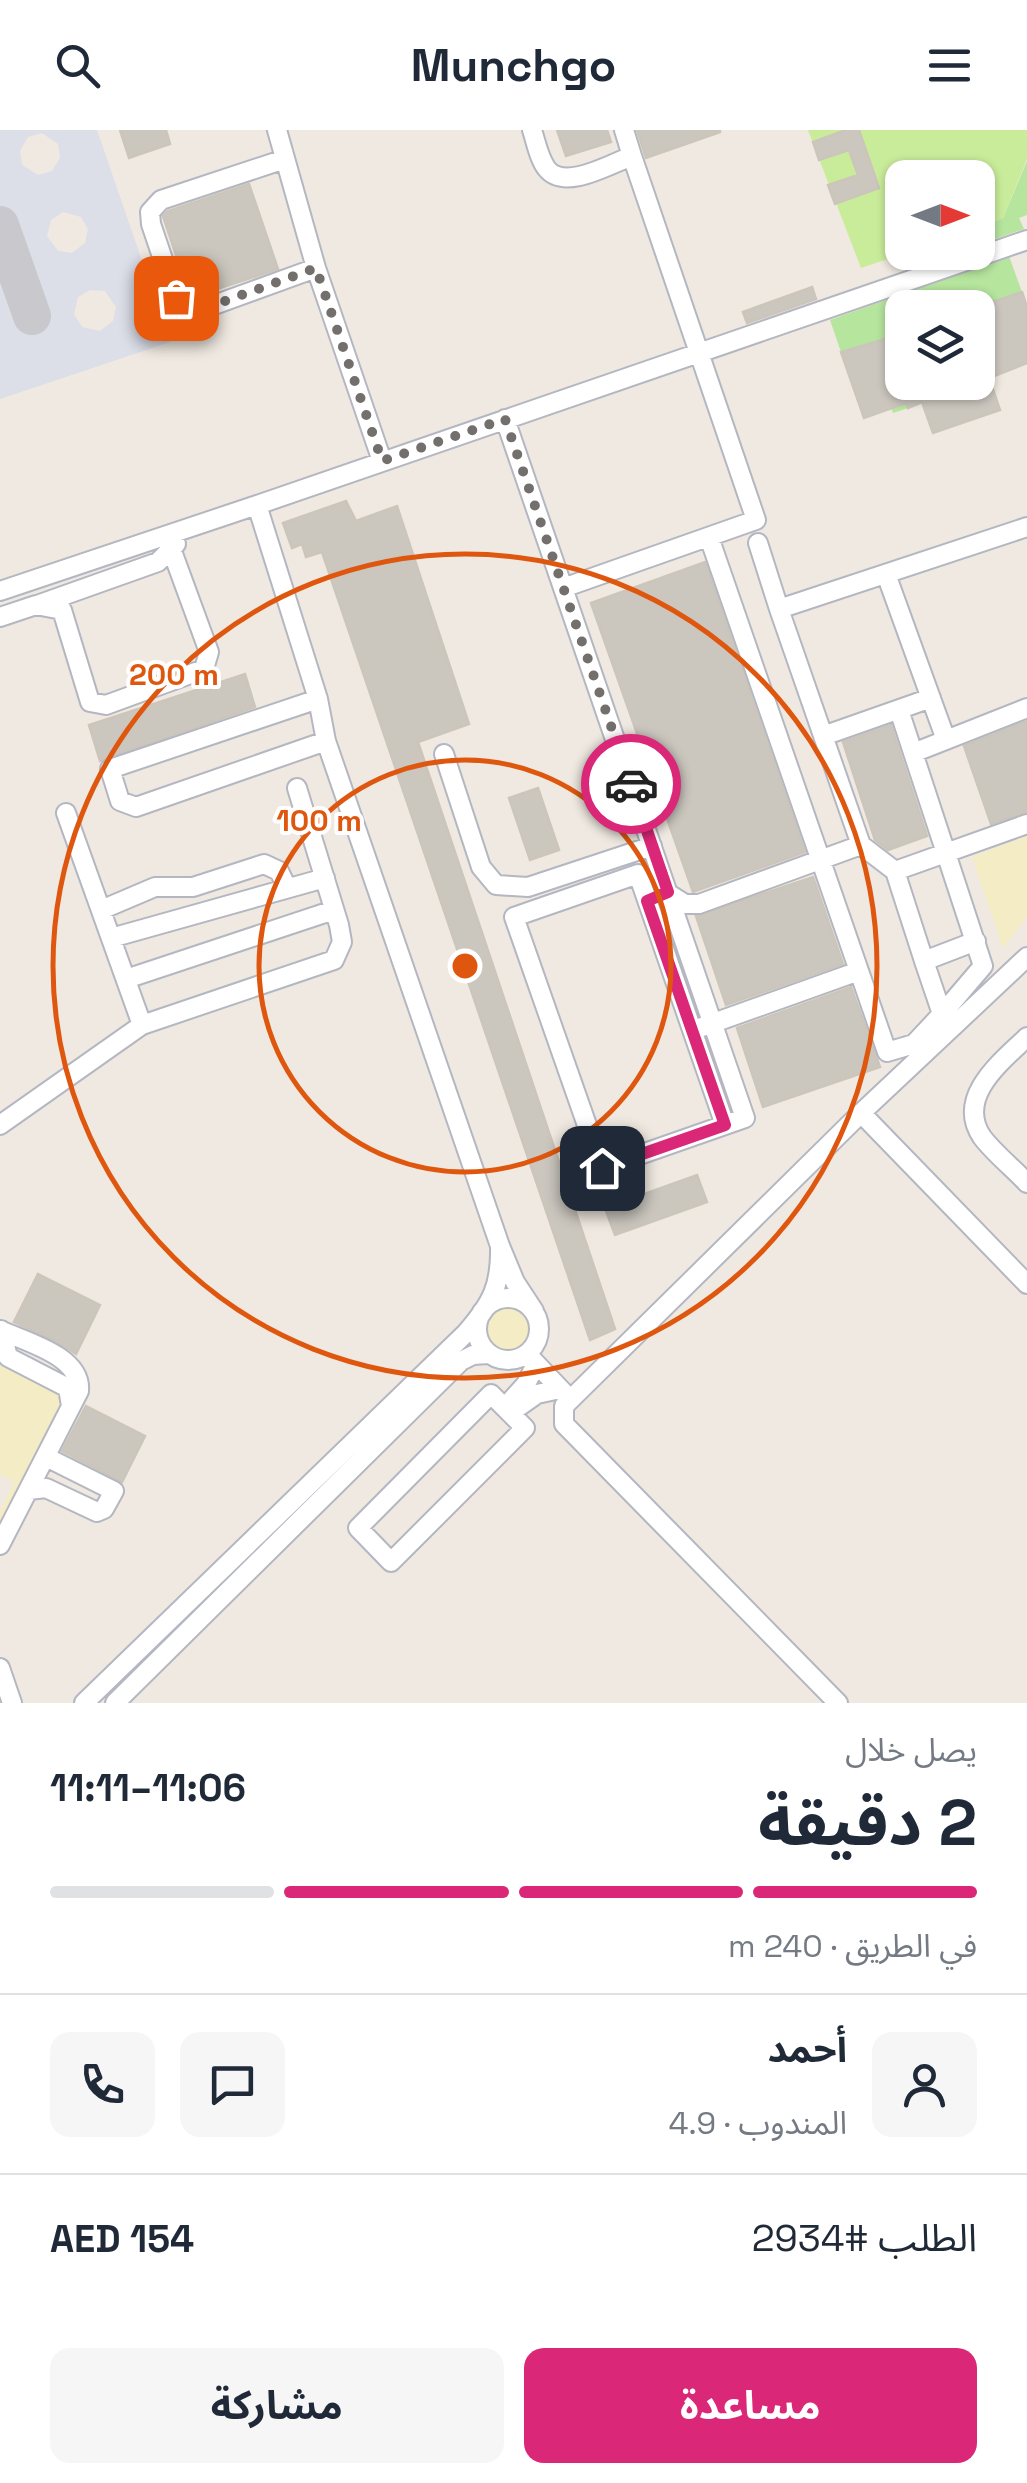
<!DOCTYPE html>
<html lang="ar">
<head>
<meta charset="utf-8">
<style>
	body { margin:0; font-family:"Space Grotesk","Noto Sans Arabic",sans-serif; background:#f6f6f7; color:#1f2937; direction:rtl; height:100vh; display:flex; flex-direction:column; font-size:38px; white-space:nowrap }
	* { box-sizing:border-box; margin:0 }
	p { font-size:32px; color:#747a83 }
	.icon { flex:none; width:55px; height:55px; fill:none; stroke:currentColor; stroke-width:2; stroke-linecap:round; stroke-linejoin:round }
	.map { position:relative; height:1573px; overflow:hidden; direction:ltr }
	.details { display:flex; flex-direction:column; background:#fff; flex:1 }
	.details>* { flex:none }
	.needle { width:65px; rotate:90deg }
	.buttons { position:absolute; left:885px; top:30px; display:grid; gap:20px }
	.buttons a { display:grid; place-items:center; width:110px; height:110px; border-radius:20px; background:#fff; box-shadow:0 2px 8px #0004; font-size:50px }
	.pin { position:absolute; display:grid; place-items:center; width:85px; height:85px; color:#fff; margin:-42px; border-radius:20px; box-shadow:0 5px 15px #0006 }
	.courier { position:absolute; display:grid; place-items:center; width:100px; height:100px; margin:-50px; border:8px solid #db2777; border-radius:50%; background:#fff; color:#222; box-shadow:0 2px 12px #0007 }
	.headline em { font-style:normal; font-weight:700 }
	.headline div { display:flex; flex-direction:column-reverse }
	.headline { display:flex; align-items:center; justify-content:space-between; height:170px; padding:0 50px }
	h1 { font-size:65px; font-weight:700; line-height:75px }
	.bar { display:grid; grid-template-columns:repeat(4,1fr); gap:15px 10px; align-content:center; height:120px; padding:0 50px }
	.bar i { height:12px; border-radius:8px; background:#e0e1e3 }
	.bar .active { background:#db2777 }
	.bar p { grid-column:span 4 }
	.line { display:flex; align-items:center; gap:25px; padding:0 50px; border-top:2px solid #e0e1e3 }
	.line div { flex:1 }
	.round { display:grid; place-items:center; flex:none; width:105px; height:105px; border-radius:20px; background:#f6f6f7 }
	.primary-button { display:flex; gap:20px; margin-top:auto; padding:20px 50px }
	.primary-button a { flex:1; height:115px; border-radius:20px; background:#db2777; color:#fff; font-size:40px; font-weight:700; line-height:115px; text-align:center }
	.primary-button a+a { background:#f6f6f7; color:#1f2937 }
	header { display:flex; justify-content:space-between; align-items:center; height:130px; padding:0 50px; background:#fff; font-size:45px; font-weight:700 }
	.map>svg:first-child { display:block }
</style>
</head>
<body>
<header><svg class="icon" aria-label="menu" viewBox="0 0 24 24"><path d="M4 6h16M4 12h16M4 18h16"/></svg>Munchgo<svg class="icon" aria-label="search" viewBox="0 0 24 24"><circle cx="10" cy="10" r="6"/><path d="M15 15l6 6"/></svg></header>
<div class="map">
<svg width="1027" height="1573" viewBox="0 0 1027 1573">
	<rect width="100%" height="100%" fill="#efe9e1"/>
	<path fill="#dcdee8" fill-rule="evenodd" d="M0,0H97L170,212L0,269ZM42,3L58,14L60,28L52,41L38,45L22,35L20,21L28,7ZM63,82L81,87L88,99L85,113L72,123L58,121L47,106L51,90ZM90,160L105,161L116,177L113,191L100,201L82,197L74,184L78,167Z"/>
	<path fill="#b6e59e" d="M1027,31V85L1019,88L1024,99L995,109L991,93L1003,88Z
		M1009,126L1022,162L997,171L1010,240L986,174L976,178H902V204L884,211L908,278L893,283L868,213L841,222L830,190Z"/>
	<path fill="#f3ecc5" d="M1027,706V786L1003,819L972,727Z
		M484 1199a24 24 0 1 1 48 0a24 24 0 1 1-48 0Z
		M0,1218L60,1258L64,1280L0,1402V1381L14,1352L0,1345Z"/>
	<path fill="#c9ec9a" d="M808,0H1027V29L1003,88L978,98V48H902V122L906,123L861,138Z"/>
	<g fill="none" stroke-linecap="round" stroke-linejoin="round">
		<path stroke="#c9c8cc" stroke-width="38" d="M0,95L32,186"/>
	</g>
	<path fill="#cbc7bf" stroke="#cbc5ba" stroke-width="2.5" d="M120,0H166L170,14L129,28Z
		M557,0H607L611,12L566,26Z
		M637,0H720V2L646,28Z
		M846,0H859L879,58L835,74L828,55L858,45L849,20L819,30L813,12Z
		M249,54L278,139L196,166L188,161L163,86L168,81Z
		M812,157L816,169L747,193L743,182Z
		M1022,162L1027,177V233L989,248L1000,280L933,303L922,272L908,278L906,273L864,288L841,222L902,204V252H927L933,269L982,250L978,237V177Z
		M346,371L356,391L397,376L469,594L418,612L615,1199L590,1210L322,422L306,427L302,414L292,418L283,393Z
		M705,432L805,722L693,762L591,473Z
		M245,544L255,577L100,631L89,595Z
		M1027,591V682L991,694L964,616Z
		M891,595L927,706L888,720L875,710L843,612Z
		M538,658L559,720L530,730L509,668Z
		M813,747L843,834L726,875L696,786Z
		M851,857L880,937L763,977L737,898Z
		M697,1045L707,1072L615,1105L605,1078Z
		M38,1144L100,1175L76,1224L56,1211L14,1192Z
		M86,1276L145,1306L122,1352L62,1321Z"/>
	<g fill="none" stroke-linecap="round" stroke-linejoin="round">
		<g stroke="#b4b7c1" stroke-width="22">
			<path id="minor" d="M277,0L316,138L382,331
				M532,0C536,12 539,29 547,39C565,61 610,34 632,26L624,0
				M285,29L161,70L150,82L151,94L176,168L192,179H203L316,138
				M505,289L745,988L602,1038L514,787L638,744L725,995
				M709,407L887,922L914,914L942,884L924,831
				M758,413L779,479L1027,397
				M886,444L946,610
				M563,458L756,390L632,26
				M0,461L257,375
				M37,475L158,432L176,414
				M779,479L861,715
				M0,487L36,475L62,480L90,572L106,575L204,539L209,522L172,421
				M318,569L110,639L120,671L136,677L326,611
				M899,580L983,836L942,884
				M823,606L931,568
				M913,623L1027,578
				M444,624L481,737L496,755L528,757L652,716
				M66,683L142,895
				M895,741L924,831L976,811
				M666,762L685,774H699L861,715L895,741L1027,694
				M101,780L155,757H193L264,734L279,741L287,758
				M111,808L325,748
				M126,849L334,780
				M702,897L859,841
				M1027,907C1002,931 955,967 982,1007C994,1023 1013,1038 1027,1053
				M861,983L1027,1154
				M0,995L142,895L334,830L342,812L339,795L297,658
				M500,1116L326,611L318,569L257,375L1027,110
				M477 1199a31 31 0 1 1 62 0a31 31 0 1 1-62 0Z
				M0,1200C26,1212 82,1226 79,1261L0,1415
				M1,1200L8,1227L68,1258L71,1276
				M527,1224L569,1268
				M491,1264L525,1298L391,1432L358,1398Z
				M508,1274L526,1254L536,1234
				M510,1283L537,1264L560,1259
				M29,1360L46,1358L97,1382L104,1379L114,1361L46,1327
				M0,1538L12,1573
				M84,1573L466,1203C492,1173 501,1156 500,1116L515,1152L534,1181
				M115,1573L461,1231L473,1225L489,1224
				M838,1573L564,1294V1276L861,983L1027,827"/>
		</g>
		<use href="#minor" stroke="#fff" stroke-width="18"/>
	</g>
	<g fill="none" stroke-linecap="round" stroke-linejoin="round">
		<path stroke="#726f6d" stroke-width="10" stroke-dasharray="0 18" d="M176,168L192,179H203L316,138L382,331L505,289L631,654"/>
		<path stroke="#db2777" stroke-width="12" d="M602,1038L725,995L647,771L668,762L631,654"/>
	</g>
	<g fill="none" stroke="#df570e" stroke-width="5">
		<circle cx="465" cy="836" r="206"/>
		<circle cx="465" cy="836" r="412"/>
	</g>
	<circle cx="465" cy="836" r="15" fill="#df570e" stroke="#fff" stroke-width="5"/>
	<g font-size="30" text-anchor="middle" font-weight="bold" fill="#df570e" stroke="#fff" stroke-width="8" stroke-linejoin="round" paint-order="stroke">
		<text x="174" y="555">200 m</text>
		<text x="319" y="701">100 m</text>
	</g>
</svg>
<div class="buttons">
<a><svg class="needle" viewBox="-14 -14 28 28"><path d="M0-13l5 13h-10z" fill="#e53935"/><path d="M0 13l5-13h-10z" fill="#747a83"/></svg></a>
<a><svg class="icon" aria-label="layers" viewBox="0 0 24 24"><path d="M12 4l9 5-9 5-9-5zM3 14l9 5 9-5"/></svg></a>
</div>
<div class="pin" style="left:176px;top:168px;background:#ea580c"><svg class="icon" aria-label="bag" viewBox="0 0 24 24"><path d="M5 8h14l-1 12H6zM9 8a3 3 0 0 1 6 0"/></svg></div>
<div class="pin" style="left:602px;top:1038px;background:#1f2937"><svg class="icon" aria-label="home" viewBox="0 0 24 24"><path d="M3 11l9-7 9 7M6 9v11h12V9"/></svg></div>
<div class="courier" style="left:631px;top:654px"><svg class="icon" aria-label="car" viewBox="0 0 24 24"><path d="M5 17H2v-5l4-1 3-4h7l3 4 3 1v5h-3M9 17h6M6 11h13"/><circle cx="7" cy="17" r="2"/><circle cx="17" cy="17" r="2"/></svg></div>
</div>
<section class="details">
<div class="headline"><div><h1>2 دقيقة</h1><p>يصل خلال</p></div><em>11:06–11:11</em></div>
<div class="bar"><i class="active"></i><i class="active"></i><i class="active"></i><i></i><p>في الطريق · 240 m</p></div>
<div class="line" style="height:180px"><a class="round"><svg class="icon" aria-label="person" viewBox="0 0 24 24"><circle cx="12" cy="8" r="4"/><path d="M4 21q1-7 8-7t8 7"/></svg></a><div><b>أحمد</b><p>المندوب · 4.9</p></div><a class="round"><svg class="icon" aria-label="chat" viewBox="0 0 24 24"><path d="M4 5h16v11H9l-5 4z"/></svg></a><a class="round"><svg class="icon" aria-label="phone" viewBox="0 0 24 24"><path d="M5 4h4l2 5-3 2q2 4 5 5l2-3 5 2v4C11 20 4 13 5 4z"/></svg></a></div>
<div class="line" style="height:130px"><div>الطلب #2934</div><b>AED 154</b></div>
<div class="primary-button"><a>مساعدة</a><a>مشاركة</a></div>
</section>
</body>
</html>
